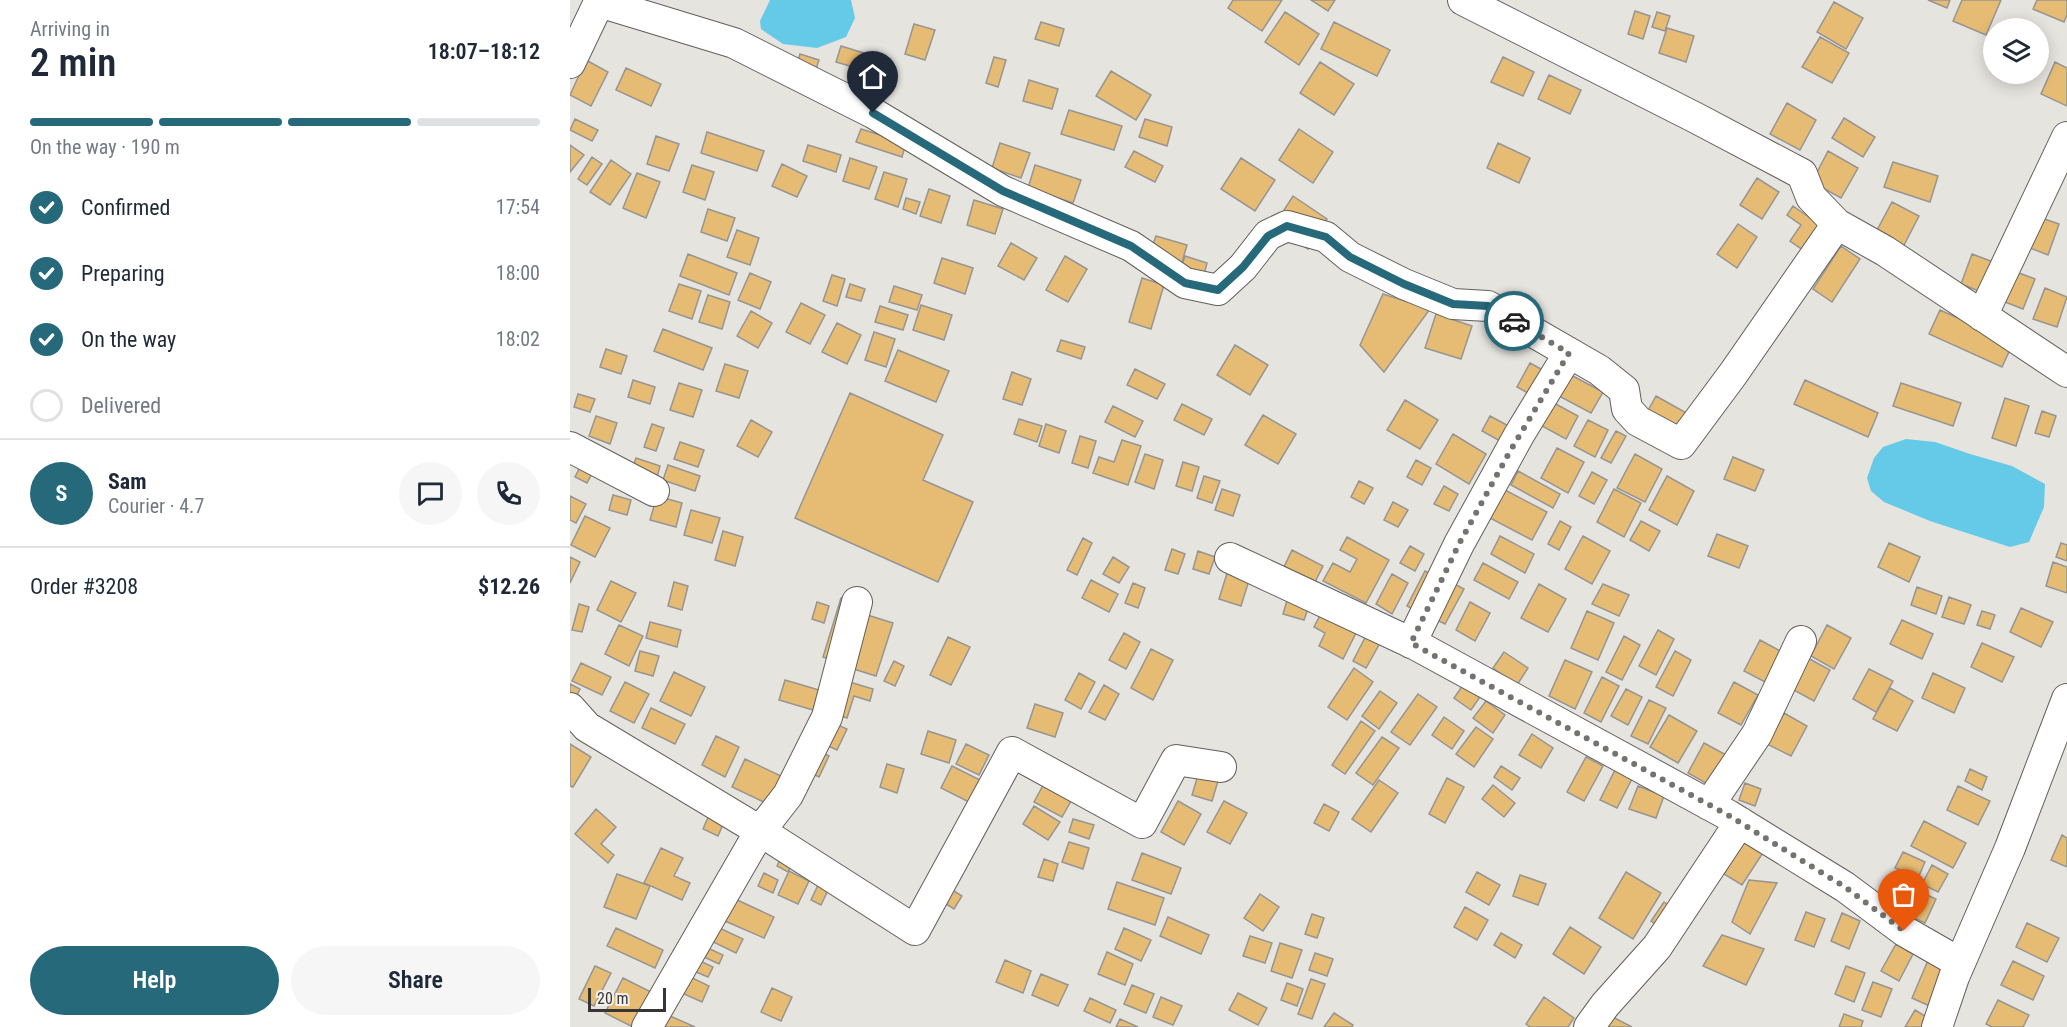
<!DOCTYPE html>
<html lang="en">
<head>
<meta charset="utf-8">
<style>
	body { margin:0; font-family:"Roboto Condensed",sans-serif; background:#f6f6f7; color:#1f2937; height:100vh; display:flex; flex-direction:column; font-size:22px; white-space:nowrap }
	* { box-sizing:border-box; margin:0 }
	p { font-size:20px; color:#747a83 }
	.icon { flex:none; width:33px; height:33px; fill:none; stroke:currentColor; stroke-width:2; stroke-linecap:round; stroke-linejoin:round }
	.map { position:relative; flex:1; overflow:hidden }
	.side { display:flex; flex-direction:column; background:#fff; width:570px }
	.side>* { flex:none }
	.buttons { position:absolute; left:1413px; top:18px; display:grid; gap:12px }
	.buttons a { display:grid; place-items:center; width:66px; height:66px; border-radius:50%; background:#fff; box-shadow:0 3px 15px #0003; font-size:30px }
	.scale { position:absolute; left:18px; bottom:15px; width:78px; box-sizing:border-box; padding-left:6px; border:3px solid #373634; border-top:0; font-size:16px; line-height:21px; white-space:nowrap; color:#373634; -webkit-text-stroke:4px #f4f1ed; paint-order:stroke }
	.pin { position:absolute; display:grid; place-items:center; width:51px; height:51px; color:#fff; margin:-62px -26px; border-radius:50% 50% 50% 0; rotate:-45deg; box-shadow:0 0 6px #0007 }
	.pin .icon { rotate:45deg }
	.courier { position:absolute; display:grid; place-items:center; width:60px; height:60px; margin:-30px; border:4px solid #26697b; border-radius:50%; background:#fff; color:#222; box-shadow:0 2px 8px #0007 }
	.summary em { font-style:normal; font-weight:600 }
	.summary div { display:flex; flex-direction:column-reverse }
	.summary { display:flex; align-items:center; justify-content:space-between; height:102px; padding:0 30px }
	h1 { font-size:39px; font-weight:600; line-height:45px }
	.bar { display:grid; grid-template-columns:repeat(4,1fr); gap:9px 6px; align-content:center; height:72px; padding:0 30px }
	.bar i { height:8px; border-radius:4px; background:#e0e1e3 }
	.bar .current { background:#26697b }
	.bar p { grid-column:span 4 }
	.line { display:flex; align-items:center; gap:15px; padding:0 30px; border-top:2px solid #e0e1e3 }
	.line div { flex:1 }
	.round { display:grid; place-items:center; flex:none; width:63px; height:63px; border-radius:32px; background:#f6f6f7 }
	ol { padding:0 30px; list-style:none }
	li { display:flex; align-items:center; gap:18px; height:66px }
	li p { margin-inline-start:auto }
	li .icon { padding:6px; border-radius:50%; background:#26697b; color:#fff; stroke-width:4 }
	li:last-child { color:#747a83 }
	li i { width:33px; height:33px; border:3px solid #e0e1e3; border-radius:50% }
	.cta { display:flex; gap:12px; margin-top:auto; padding:12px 30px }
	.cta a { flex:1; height:69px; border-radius:36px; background:#26697b; color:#fff; font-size:24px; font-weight:600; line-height:69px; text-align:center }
	.cta a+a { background:#f6f6f7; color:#1f2937 }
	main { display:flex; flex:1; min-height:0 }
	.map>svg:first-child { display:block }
</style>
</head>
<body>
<main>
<section class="side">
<div class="summary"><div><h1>2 min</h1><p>Arriving in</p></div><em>18:07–18:12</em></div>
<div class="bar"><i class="current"></i><i class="current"></i><i class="current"></i><i></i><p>On the way · 190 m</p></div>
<ol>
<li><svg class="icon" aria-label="check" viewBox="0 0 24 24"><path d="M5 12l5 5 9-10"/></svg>Confirmed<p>17:54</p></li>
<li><svg class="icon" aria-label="check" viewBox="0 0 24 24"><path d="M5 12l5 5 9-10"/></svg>Preparing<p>18:00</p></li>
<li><svg class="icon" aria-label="check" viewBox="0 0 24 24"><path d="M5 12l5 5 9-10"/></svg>On the way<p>18:02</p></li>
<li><i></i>Delivered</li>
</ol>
<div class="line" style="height:108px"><b class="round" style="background:#26697b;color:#fff">S</b><div><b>Sam</b><p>Courier · 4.7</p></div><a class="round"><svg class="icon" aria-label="chat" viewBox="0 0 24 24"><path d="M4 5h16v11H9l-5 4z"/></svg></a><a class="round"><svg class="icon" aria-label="phone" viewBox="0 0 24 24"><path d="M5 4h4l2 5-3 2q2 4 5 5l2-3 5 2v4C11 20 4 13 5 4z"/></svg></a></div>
<div class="line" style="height:78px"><div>Order #3208</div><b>$12.26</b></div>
<div class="cta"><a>Help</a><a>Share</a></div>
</section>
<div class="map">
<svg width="1497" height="1027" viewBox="0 0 1497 1027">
	<rect width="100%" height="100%" fill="#e6e4df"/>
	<path fill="#65cae7" d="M200,0H281L285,18L276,37L247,48L213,44L191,29L190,21Z
		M1336,439L1365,442L1400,454L1442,466L1475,484L1474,507L1459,542L1440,547L1360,521L1314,502L1301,491L1297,478L1304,458L1313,447Z"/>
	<path fill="#e6bc74" stroke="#979591" stroke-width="1.5" d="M663,0H712L692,31L658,8Z
		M741,0H765L758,11Z
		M1358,0H1380L1377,8Z
		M1392,0H1431L1416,35L1383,21Z
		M1467,0H1497V15L1494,22L1463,9Z
		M1264,2L1293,18L1276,49L1247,32Z
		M1065,11L1080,16L1073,39L1058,34Z
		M715,12L749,34L729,65L695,42Z
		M1087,12L1100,16L1095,31L1082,27Z
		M471,22L494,29L489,46L465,39Z
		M764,22L820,50L807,76L751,49Z
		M344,24L365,30L355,60L335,54Z
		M1097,28L1124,36L1116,62L1089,53Z
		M1250,37L1279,53L1262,83L1232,67Z
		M271,46L294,53L290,69L266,62Z
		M230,54L249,60L244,75L225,70Z
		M424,57L436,60L428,87L416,83Z
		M933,57L964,72L953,96L921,82Z
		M16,60L38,72L21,106L0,95Z
		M750,62L784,84L764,115L730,93Z
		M1485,62L1497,68V106L1471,94Z
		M56,68L91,84L81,106L46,90Z
		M541,71L581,95L566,120L526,96Z
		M979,75L1011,90L1000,114L968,99Z
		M459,80L488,89L482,109L453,101Z
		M1217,103L1246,120L1230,150L1200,134Z
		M499,110L552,126L544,150L491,134Z
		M1274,118L1305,137L1293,157L1262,138Z
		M5,119L28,130L22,141L0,130Z
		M575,119L602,127L597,146L569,137Z
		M291,129L336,143L332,157L286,142Z
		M729,129L763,152L743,183L709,160Z
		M137,132L194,151L187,171L131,153Z
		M86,136L109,144L99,171L77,164Z
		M430,143L460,153L451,178L422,168Z
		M928,143L960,158L949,183L917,168Z
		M0,145L14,155L0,172Z
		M238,145L271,155L266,172L233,161Z
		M564,151L593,166L585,182L555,167Z
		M1258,151L1288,168L1271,198L1242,182Z
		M22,157L32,164L17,185L8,179Z
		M280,158L307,167L299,189L273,181Z
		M671,158L705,180L685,211L651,189Z
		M41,160L61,174L40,205L20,192Z
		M1323,162L1368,176L1360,202L1314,187Z
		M212,164L237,176L227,197L202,186Z
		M122,165L144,172L135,200L113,192Z
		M465,165L511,180L503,203L458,188Z
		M314,172L337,179L328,207L305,199Z
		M67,173L90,182L76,218L53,208Z
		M1187,178L1209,192L1192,219L1170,205Z
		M359,189L380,196L371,223L350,216Z
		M723,196L757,219L738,249L703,227Z
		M336,198L350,202L346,214L333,209Z
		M404,200L433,209L425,234L397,225Z
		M1322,202L1349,216L1332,249L1305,234Z
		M1223,206L1257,230L1240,255L1220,241L1231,225L1217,215Z
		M138,209L165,218L157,241L131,232Z
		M1466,216L1489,224L1478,255L1455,246Z
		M1168,224L1187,237L1167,268L1147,254Z
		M167,230L189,238L180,265L157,257Z
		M586,236L617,245L612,262L580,253Z
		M441,243L467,258L454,280L428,266Z
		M1271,246L1290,259L1262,302L1243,289Z
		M118,254L167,273L159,295L110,276Z
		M1402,254L1426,263L1414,293L1391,284Z
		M495,256L517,269L498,302L476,290Z
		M615,256L637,263L633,279L610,272Z
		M372,258L403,268L395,294L364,283Z
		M1441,270L1465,279L1453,309L1430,300Z
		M180,273L201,282L190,309L168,300Z
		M262,275L275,279L267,306L253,301Z
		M572,278L594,285L581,329L559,322Z
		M109,284L131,291L122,319L99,311Z
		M280,284L295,289L291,301L276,297Z
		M324,286L352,295L347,310L319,302Z
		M1475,288L1497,297L1487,327L1463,319Z
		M813,294L860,309L814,372L790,345Z
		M138,295L160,302L152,329L129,322Z
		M231,303L255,315L240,344L216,332Z
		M351,305L382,315L374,340L343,330Z
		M310,306L338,315L333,330L305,322Z
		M1370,310L1443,343L1432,367L1359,334Z
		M181,311L202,323L188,348L167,336Z
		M866,314L902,326L891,359L855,348Z
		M267,323L291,335L277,364L252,352Z
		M93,329L142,348L133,370L84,351Z
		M304,332L325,339L316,367L295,360Z
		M491,340L515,347L511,359L487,351Z
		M665,345L698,365L680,395L647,375Z
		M36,349L57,356L51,374L30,367Z
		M328,350L379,371L366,402L315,381Z
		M960,363L982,375L969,399L947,387Z
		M155,364L178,371L169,398L146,391Z
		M565,369L595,384L587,399L557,385Z
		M442,372L461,379L452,405L433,399Z
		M1001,375L1033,392L1021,413L989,396Z
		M63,380L85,387L80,404L58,397Z
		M1235,380L1308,413L1298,437L1224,404Z
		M109,383L132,390L123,417L100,410Z
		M1331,383L1391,403L1383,426L1323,406Z
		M280,393L373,435L353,480L403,502L368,582L225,518Z
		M8,394L25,399L20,412L4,407Z
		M1086,396L1120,415L1108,437L1074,418Z
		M1435,398L1459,406L1446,446L1422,438Z
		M835,400L868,420L850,449L817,430Z
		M984,403L1008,416L996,439L972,426Z
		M612,404L642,419L634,435L604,420Z
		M543,406L573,421L565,437L535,422Z
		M1472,411L1486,416L1479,437L1465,433Z
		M693,415L726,434L708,464L675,445Z
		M26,416L47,423L40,444L19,436Z
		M920,416L948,431L939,446L912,431Z
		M449,419L472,426L467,442L444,434Z
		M181,420L202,432L188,457L167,446Z
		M1018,420L1038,430L1025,457L1004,446Z
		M82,424L94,428L86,451L74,447Z
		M476,424L496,431L489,453L469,446Z
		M1046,431L1056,436L1041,463L1031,458Z
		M883,434L916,454L899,484L866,464Z
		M510,436L526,441L518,468L502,463Z
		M552,440L571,446L558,485L523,473L529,457L544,462Z
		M110,442L134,450L128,467L104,459Z
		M987,448L1014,462L998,493L971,478Z
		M575,454L593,460L584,489L565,482Z
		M1065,454L1092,469L1075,502L1047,488Z
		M1163,457L1194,470L1185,491L1154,479Z
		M66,458L90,466L86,481L61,473Z
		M846,460L861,468L852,485L837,477Z
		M13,461L25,468L17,483L5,477Z
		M613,462L629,467L622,491L606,486Z
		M98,465L130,476L125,491L93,480Z
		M948,471L990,494L983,508L941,485Z
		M1022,472L1037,480L1024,504L1009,496Z
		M634,476L650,481L642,503L627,498Z
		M1097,476L1124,491L1107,525L1079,510Z
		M789,481L803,488L794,504L781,497Z
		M874,486L888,494L879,511L864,504Z
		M652,489L670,495L663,516L645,510Z
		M933,489L977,512L962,540L918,517Z
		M1044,489L1071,503L1054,537L1027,522Z
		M43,495L61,500L57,515L39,510Z
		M0,496L16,504L6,523L0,520Z
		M87,496L112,503L106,527L80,520Z
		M823,502L838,510L828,527L814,520Z
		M121,510L150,518L142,543L114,535Z
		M15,516L40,528L25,557L1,545Z
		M990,521L1001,527L989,550L978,544Z
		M1071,521L1090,531L1079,551L1060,540Z
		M153,531L173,537L165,566L145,560Z
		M1147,534L1178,546L1169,568L1138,556Z
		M930,536L964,554L955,573L921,554Z
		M1013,536L1040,551L1022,584L995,569Z
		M777,537L819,560L796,603L753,581L763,563L780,572L787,559L770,550Z
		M513,538L522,543L507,575L497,570Z
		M1319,543L1350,557L1339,582L1308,567Z
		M1491,543L1497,545V561L1486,557Z
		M840,546L854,554L845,571L830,563Z
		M602,549L615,554L608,574L595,570Z
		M722,550L753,566L745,582L714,567Z
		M628,551L645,557L639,574L623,569Z
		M0,557L10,562L0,583Z
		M543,557L559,567L549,583L533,574Z
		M1483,562L1497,567V593L1476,586Z
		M913,563L948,582L939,599L904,580Z
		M658,570L680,577L671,606L649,599Z
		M855,571L870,579L851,614L837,606Z
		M822,574L838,583L822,614L806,604Z
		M521,580L548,594L539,612L512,598Z
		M41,581L66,593L51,622L27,610Z
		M879,581L894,589L875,624L860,617Z
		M104,582L118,586L112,610L98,606Z
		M563,583L575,588L568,608L555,603Z
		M969,584L996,599L978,632L951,618Z
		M1033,584L1059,595L1049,616L1022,604Z
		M1347,587L1372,596L1366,614L1341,605Z
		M719,594L741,600L734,620L713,614Z
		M1379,597L1401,605L1394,624L1372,617Z
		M271,598L289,604L271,663L253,657Z
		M247,602L259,606L254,623L242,619Z
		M900,602L920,613L905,641L886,630Z
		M9,604L19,607L12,632L2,630Z
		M756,604L791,623L773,659L749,646L755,633L744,627Z
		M1451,608L1483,622L1471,647L1440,632Z
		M1017,611L1044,623L1028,660L1001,648Z
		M1412,611L1425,615L1420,629L1407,625Z
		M291,613L323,623L306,676L274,666Z
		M1332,620L1363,634L1352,659L1320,644Z
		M80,622L111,630L107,647L76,638Z
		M49,625L73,636L59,666L35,654Z
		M1257,625L1281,638L1264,669L1241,656Z
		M800,628L814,636L796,668L783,661Z
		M1088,630L1104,639L1086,675L1069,666Z
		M554,633L570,642L556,669L539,660Z
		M1054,636L1070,645L1052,680L1036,672Z
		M378,637L400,647L381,685L360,675Z
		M1190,640L1214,653L1197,683L1174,671Z
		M1412,643L1444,657L1432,682L1401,667Z
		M581,649L603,660L583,700L561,688Z
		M70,651L89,656L83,676L65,671Z
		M1105,651L1121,660L1103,696L1086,687Z
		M934,652L958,668L947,685L923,668Z
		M1236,657L1260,670L1244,701L1220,688Z
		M995,660L1022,672L1005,709L979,696Z
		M324,661L334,666L325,686L314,681Z
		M11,663L41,677L32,695L2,681Z
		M784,668L803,682L777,720L758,707Z
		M1299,669L1323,681L1306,712L1283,699Z
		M104,672L135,687L121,716L90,701Z
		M509,673L525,682L511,709L495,700Z
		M1363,673L1395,688L1384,713L1352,698Z
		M1032,677L1049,686L1031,722L1014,713Z
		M897,679L914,691L901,710L884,698Z
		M215,680L249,690L243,710L209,700Z
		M273,680L303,689L300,701L284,696L277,718L262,713Z
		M55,682L79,694L64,723L40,711Z
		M1164,682L1188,695L1171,725L1148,713Z
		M0,684L10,689L0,709Z
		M534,685L549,694L535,720L519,712Z
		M1320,688L1343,701L1327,731L1303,719Z
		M1056,689L1072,697L1058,725L1041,716Z
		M810,691L827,703L809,729L792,716Z
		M848,694L867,707L840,745L821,732Z
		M1079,700L1096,708L1078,744L1061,736Z
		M916,701L935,715L923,733L903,718Z
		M465,704L493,713L485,737L457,728Z
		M81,708L115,724L105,744L72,728Z
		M1214,713L1237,726L1221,756L1197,744Z
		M1099,715L1127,731L1108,763L1080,747Z
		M874,717L894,731L882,749L862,735Z
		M257,720L277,729L267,750L247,741Z
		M791,721L805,731L775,774L762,765Z
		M906,727L923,739L904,767L886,754Z
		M358,731L386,740L379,763L351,754Z
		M962,734L983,748L971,768L949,755Z
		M146,736L169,747L155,777L132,765Z
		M812,737L829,748L803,785L786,773Z
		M1134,743L1158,756L1141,786L1118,773Z
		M0,744L21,757L3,787L0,786Z
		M396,744L419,755L409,775L386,764Z
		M240,748L259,756L249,777L231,768Z
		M1016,757L1033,766L1014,801L997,792Z
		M175,759L211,776L198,804L162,787Z
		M317,764L334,769L327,793L310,787Z
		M1048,764L1065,773L1047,808L1030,800Z
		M382,766L412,781L401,803L371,788Z
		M931,766L950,778L942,790L924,777Z
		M482,769L510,785L492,817L464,802Z
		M1400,769L1417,777L1412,790L1395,781Z
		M628,775L648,781L642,801L622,795Z
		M877,778L894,787L875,823L859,814Z
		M809,780L828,793L801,832L782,819Z
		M1175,783L1191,789L1185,806L1169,800Z
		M923,785L945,803L934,817L912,799Z
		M1068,786L1094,796L1086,818L1059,809Z
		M1388,786L1420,801L1408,825L1377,810Z
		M608,801L631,814L614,845L591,832Z
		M654,801L677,813L660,844L637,832Z
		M754,804L769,812L759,831L744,823Z
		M464,806L490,822L478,840L453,824Z
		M26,809L46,827L31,844L44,855L38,863L5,834Z
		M139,815L154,822L148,836L133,829Z
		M503,819L524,825L519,839L499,832Z
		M1354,821L1396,843L1383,868L1341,846Z
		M1492,835L1497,838V867L1481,860Z
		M1176,836L1198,845L1172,885L1154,874Z
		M499,842L519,848L513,869L492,862Z
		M217,845L228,850L218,872L207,866Z
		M91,848L113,858L104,876L120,883L112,900L74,883Z
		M1333,852L1355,862L1348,878L1325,868Z
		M572,853L611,868L601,894L562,880Z
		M474,859L488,864L483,881L468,877Z
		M1362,865L1378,874L1368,892L1352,884Z
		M219,871L239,881L228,904L208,895Z
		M907,872L930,885L919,905L896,892Z
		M1056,872L1091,893L1063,939L1029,918Z
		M194,873L208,880L203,893L188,886Z
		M47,874L80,886L66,919L34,907Z
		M950,875L976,884L968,905L943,896Z
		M1179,880L1207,883L1180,934L1162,922Z
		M250,881L260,886L251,905L241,900Z
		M368,881L392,896L384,909L360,894Z
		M547,882L594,898L585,925L538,909Z
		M1334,884L1366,899L1355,923L1323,908Z
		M690,894L709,907L693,931L674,918Z
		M165,899L204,917L194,938L155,921Z
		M1094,902L1116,917L1104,936L1081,921Z
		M895,907L918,920L907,940L884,927Z
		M1236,912L1255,919L1244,947L1225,940Z
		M1272,913L1290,921L1279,949L1261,941Z
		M742,914L754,918L747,938L735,934Z
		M598,917L639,935L631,954L590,936Z
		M139,923L173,939L166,953L133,937Z
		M1457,923L1489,938L1477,962L1446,947Z
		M1000,927L1031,947L1014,974L983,954Z
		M46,928L93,950L85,968L37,946Z
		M554,928L581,940L571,961L545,949Z
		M931,933L952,945L945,958L924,945Z
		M1152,935L1194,949L1176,985L1133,966Z
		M680,936L702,943L695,963L673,956Z
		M125,942L153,955L149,964L121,951Z
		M710,943L732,950L722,978L701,971Z
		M1326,944L1343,954L1329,981L1311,971Z
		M537,952L563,964L555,985L528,974Z
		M745,953L763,959L757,976L739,970Z
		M124,958L143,967L138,977L119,969Z
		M1359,958L1381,967L1364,1008L1342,998Z
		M435,960L461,971L453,993L426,982Z
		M1443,961L1474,976L1463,1000L1431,985Z
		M25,966L41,973L24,1006L9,999Z
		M1276,966L1295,973L1284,1002L1265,994Z
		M102,968L139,986L132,1002L94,985Z
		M471,974L498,985L488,1006L462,995Z
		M53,978L81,992L63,1027L35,1013Z
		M741,979L755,984L742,1019L728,1014Z
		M1303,982L1322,989L1311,1017L1292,1010Z
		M717,983L733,989L727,1006L711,1000Z
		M562,985L584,994L576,1013L554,1004Z
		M202,988L222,997L211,1021L191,1012Z
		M668,993L697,1008L688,1025L659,1010Z
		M591,997L612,1006L603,1025L583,1017Z
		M974,997L1004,1018L998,1027H960L956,1024Z
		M520,998L546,1010L540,1023L514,1011Z
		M1428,1000L1459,1015L1453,1027H1422L1416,1024Z
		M1345,1010L1363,1021L1359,1027H1335Z
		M91,1012L125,1027H84Z
		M1033,1012L1062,1027H1025Z
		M764,1013L783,1025L782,1027H754Z
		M1274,1014L1293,1021L1291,1027H1269Z
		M550,1019L568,1027H546Z"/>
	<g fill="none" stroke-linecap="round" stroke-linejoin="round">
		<g stroke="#625f5c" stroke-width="32">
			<path id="minor" d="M893,0L1126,118L1232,174L1241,197L1267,224L1315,251L1497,372
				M29,2L164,43L303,113L433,191L561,246L615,283L648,290L673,267L698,235L717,226L756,237L780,257L834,284L883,304L918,306L1029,370L1054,390L1057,409L1068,421L1111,444L1163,374L1267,224
				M0,63L30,0
				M1412,316L1497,137
				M0,447L84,491
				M660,558L846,645L1158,815L1275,887L1334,931L1390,963
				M841,643L889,544L949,435L999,353
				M0,708L17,727L190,831L345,930L442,752L572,823L606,760L651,767
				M1139,805L1187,734L1231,641
				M77,1027L190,831L218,795L257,717L287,602
				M1019,1027L1035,1005L1087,947L1170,822
				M1367,1027L1384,977L1440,848L1497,699"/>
		</g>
		<use href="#minor" stroke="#fff" stroke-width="30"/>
	</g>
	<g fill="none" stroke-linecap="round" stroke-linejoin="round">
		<path stroke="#747370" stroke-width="6" stroke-dasharray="0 10.8" d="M944,321L999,353L939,453L889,544L841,643L1158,815L1275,887L1334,931"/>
		<path stroke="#26697b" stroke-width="8" d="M303,113L433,191L561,246L615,283L648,290L673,267L698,236L717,226L756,237L780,257L834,284L883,304L918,306L944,321"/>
	</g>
</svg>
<div class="buttons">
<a><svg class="icon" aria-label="layers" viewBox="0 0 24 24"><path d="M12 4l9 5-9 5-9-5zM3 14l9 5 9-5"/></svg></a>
</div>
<div class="scale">20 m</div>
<div class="pin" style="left:1334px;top:931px;background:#ea580c"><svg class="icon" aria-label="bag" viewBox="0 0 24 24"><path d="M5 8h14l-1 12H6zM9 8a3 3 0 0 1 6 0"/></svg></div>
<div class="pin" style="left:303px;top:113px;background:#1f2937"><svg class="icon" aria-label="home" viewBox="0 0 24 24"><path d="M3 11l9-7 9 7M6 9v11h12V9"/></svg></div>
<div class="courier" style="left:944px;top:321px"><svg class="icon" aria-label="car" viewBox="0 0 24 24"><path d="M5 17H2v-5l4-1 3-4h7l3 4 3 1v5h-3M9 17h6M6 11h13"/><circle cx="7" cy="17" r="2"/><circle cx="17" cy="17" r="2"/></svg></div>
</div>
</main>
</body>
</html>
